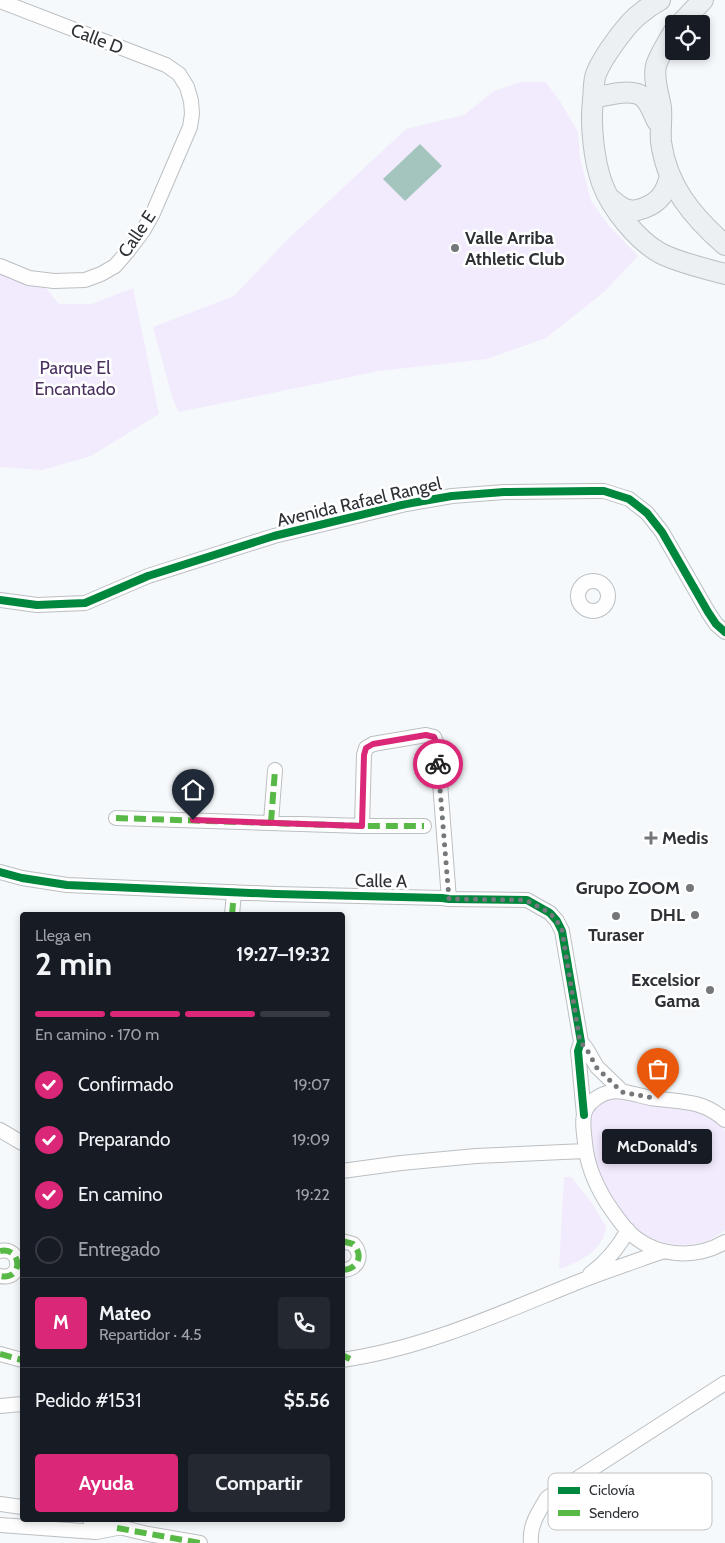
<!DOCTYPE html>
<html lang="es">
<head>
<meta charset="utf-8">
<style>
	body { margin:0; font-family:Cabin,sans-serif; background:#242831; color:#f1f3f6; height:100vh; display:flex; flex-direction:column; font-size:19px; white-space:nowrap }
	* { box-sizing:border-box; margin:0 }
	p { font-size:16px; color:#9ea1a6 }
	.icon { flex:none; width:28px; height:28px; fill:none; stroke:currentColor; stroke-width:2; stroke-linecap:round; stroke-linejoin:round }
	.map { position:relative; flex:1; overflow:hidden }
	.details { position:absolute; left:20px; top:912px; width:325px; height:610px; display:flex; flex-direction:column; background:#171b24; border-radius:5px; box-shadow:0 2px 8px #0003 }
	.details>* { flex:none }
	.tools { position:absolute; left:665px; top:15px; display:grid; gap:10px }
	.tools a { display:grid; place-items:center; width:45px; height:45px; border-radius:5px; background:#171b24; box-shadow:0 2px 8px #0003; font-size:25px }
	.pin { position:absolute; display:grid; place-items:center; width:42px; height:42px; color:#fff; margin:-51px -21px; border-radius:50% 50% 50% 0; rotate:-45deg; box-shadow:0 0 5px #0007 }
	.pin .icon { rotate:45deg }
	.courier { position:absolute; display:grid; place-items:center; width:50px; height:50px; margin:-25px; border:4px solid #db2777; border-radius:50%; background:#fff; color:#222; box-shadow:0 1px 6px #0007 }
	.bubble { position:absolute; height:35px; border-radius:5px; background:#171b24; box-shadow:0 2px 8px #0003; font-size:16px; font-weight:700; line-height:35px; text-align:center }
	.head em { font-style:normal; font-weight:700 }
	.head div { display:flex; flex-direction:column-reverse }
	.head { display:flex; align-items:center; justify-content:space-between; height:85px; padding:0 15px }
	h1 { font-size:32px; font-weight:700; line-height:38px }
	.bar { display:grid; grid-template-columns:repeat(4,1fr); gap:8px 5px; align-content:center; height:60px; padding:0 15px }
	.bar i { height:6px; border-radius:4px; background:#363941 }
	.bar .active { background:#db2777 }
	.bar p { grid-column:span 4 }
	.line { display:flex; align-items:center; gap:12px; padding:0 15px; border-top:1px solid #363941 }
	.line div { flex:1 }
	.round { display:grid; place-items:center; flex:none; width:52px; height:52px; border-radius:5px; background:#242831 }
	ol { padding:0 15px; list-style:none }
	li { display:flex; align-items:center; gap:15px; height:55px }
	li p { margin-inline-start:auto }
	li .icon { padding:5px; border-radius:50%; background:#db2777; color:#fff; stroke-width:4 }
	li:last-child { color:#9ea1a6 }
	li i { width:28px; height:28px; border:2px solid #363941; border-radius:50% }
	.action { display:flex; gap:10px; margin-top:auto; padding:10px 15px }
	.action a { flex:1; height:58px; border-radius:5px; background:#db2777; color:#fff; font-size:20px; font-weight:700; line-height:58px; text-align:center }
	.action a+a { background:#242831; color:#f1f3f6 }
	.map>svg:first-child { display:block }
</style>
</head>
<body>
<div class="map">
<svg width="725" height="1543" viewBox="0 0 725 1543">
	<rect width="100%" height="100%" fill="#f6f9fb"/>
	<path fill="#f2eafd" d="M521,82H546L561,103L578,132L580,158L591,201L609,226L638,256L604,292L546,338L487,359L379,371L179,412L173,400L153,327L234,296L287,240L406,129L464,115L494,91Z
		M0,270L44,286L59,304H92L133,288L159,414L91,456L42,470L0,467Z
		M611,1097C630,1096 697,1108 712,1118C718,1122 722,1126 725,1132V1230C702,1250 664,1249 639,1231C626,1221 606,1195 600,1179C592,1158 591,1134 589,1112L599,1101Z
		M564,1177H571L591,1202L606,1226C604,1250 580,1262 559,1269Z"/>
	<path fill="#a3c5bd" d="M420,144L442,166L405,201L383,179Z"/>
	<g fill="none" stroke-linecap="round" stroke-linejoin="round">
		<g stroke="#bcbfc2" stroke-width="16">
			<path id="street" d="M0,1L166,65L179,74L187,87L191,101L192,114L190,127L153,213L143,231L128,251L115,266L101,274L85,280L54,281L29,278L0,266
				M578 596a15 15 0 1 1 30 0a15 15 0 1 1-30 0Z
				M0,600L37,605L85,603L148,576L274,536L406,504L452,496L504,492L593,491H604L629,499L647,513L662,532L708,612L716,624L725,632
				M116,818L362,826H424
				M271,822L275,770
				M362,826L364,755L366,748L373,744L426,735L434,737L437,744L449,899
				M0,872L22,878L67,885L276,894L442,898L449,899L527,900L550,913L557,921L562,931L581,1042L578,1051L584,1115
				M232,915L234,892
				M581,1042L586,1048L597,1067L623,1092
				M725,1120C702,1099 679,1102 651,1098C640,1096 620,1089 610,1092C601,1094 591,1100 586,1109C581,1119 584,1132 585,1143C587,1165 595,1184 607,1203C613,1212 620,1222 627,1230C653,1257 694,1260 725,1242
				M0,1130L22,1143
				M342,1171L401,1163L476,1156L585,1151
				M342,1241L353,1244C364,1255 358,1270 342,1270
				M0,1251C22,1246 24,1281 0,1276
				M590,1274C607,1262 618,1248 628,1230
				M0,1354L22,1360
				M342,1360C425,1348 501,1313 578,1282C606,1271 636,1261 664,1251
				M0,1406L22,1404
				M0,1504L22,1507
				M90,1520L148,1534L200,1543
				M0,1525L96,1532L117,1528
				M531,1543C529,1526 538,1513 547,1498L725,1383"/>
		</g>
		<g stroke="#bcbfc2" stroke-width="22">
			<path id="secondary" d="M660,0C653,4 647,8 641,13C627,23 602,58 596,74C593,82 594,92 593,101C590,124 594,161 602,183C611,208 637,240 660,253C679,263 704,268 725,274
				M680,24L703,0
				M674,31C669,40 658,57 656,66C653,80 659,94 661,108C662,119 660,131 661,142C667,186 692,216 725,245
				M593,98C606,95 633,88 643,97C650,103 653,113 657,121
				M612,200C617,204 622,209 629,210C634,211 639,210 644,208C660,202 666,192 670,176"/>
		</g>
		<use href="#street" stroke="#fefefe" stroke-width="14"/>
		<use href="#secondary" stroke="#edf0f2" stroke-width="20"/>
		<path stroke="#58b947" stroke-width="6" stroke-dasharray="12 6" stroke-linecap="butt" d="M116,818L362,826H424
			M271,822L275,770
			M232,915L234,892
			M342,1241L353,1244C364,1255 358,1270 342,1270
			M0,1251C22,1246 24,1281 0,1276
			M0,1354L22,1360
			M342,1355L350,1359
			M117,1528L200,1543"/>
		<g stroke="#fff" stroke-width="11">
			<path id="cycleway" d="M0,600L37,605L85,603L148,576L274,536L406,504L452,496L504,492L593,491H604L629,499L647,513L662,532L708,612L716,624L725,632
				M0,872L22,878L67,885L276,894L442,898L449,899L527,900L550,913L557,921L562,931L581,1042L578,1051L584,1115"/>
		</g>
		<use href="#cycleway" stroke="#00873e" stroke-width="8"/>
	</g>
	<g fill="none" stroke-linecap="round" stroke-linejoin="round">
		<path stroke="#74787b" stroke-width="5" stroke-dasharray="0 9" d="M438,764L449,899L526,900L550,913L557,921L562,930L580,1042L586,1048L597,1068L622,1092L658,1099"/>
		<path stroke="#db2777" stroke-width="6" d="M193,820L362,826L364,755L366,748L373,744L426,735L434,737L437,744L438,764"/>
	</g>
	<g fill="#74787b" stroke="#fff" stroke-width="2">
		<circle cx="455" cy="248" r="5"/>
		<path d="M648.5 830.5h5v5h5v5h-5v5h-5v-5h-5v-5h5z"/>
		<circle cx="690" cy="888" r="5"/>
		<circle cx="695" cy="915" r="5"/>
		<circle cx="616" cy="916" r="5"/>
		<circle cx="710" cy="990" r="5"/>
	</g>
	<g text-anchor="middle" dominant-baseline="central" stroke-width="5" stroke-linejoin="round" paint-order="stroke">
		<g font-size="18" fill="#2e3236" stroke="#fff">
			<text transform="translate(97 39) rotate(21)">Calle D</text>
			<text transform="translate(137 234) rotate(-56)">Calle E</text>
			<text transform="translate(359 502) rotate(-13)">Avenida Rafael Rangel</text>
			<text transform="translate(381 881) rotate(1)">Calle A</text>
		</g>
		<g font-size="18" font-weight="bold" fill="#2e3236" stroke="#fff" text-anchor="end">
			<text x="465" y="238" text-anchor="start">Valle Arriba<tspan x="465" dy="21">Athletic Club</tspan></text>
			<text x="662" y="838" text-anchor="start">Medis</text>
			<text x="680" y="888">Grupo ZOOM</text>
			<text x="685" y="915">DHL</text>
			<text x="616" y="935" text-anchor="middle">Turaser</text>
			<text x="700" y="980">Excelsior<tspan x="700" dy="21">Gama</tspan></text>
		</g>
		<g font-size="18" fill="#4b3160" stroke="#fff">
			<text x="75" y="368">Parque El<tspan x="75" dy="21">Encantado</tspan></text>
		</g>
	</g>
	<rect x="548" y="1473" width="164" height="57" rx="8" fill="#fff" stroke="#c0c2c3" stroke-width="1"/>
	<rect x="558" y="1487" width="22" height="7" fill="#00873e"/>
	<rect x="558" y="1510" width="22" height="6" fill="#58b947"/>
	<g font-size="14" fill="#2e3236">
		<text x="589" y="1495">Ciclovía</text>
		<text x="589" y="1518">Sendero</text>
	</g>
</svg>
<div class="tools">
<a><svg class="icon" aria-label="locate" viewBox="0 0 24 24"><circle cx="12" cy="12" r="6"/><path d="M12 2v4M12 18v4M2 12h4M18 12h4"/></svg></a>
</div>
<div class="pin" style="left:658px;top:1099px;background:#ea580c"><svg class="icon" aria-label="bag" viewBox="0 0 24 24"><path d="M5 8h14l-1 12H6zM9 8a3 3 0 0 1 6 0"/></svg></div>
<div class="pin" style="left:193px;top:820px;background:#1f2937"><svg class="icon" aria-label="home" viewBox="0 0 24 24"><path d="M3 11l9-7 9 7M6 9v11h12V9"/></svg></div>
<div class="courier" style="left:438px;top:764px"><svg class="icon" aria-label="bike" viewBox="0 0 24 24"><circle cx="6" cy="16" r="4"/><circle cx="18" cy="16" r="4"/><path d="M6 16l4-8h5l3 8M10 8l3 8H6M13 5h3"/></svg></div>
<div class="bubble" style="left:602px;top:1129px;width:110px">McDonald's</div>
<section class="details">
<div class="head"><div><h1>2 min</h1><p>Llega en</p></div><em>19:27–19:32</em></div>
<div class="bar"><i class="active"></i><i class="active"></i><i class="active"></i><i></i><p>En camino · 170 m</p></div>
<ol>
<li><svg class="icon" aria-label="check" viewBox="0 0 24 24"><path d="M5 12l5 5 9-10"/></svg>Confirmado<p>19:07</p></li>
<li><svg class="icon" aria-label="check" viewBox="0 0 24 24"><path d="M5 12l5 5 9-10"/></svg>Preparando<p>19:09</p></li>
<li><svg class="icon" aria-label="check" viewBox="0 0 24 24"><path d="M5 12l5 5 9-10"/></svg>En camino<p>19:22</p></li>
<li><i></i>Entregado</li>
</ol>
<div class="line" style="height:90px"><b class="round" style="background:#db2777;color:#fff">M</b><div><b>Mateo</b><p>Repartidor · 4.5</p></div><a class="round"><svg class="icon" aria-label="phone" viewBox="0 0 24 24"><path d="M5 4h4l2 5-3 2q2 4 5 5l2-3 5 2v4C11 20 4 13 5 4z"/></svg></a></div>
<div class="line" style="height:65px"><div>Pedido #1531</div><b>$5.56</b></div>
<div class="action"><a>Ayuda</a><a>Compartir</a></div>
</section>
</div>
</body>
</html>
